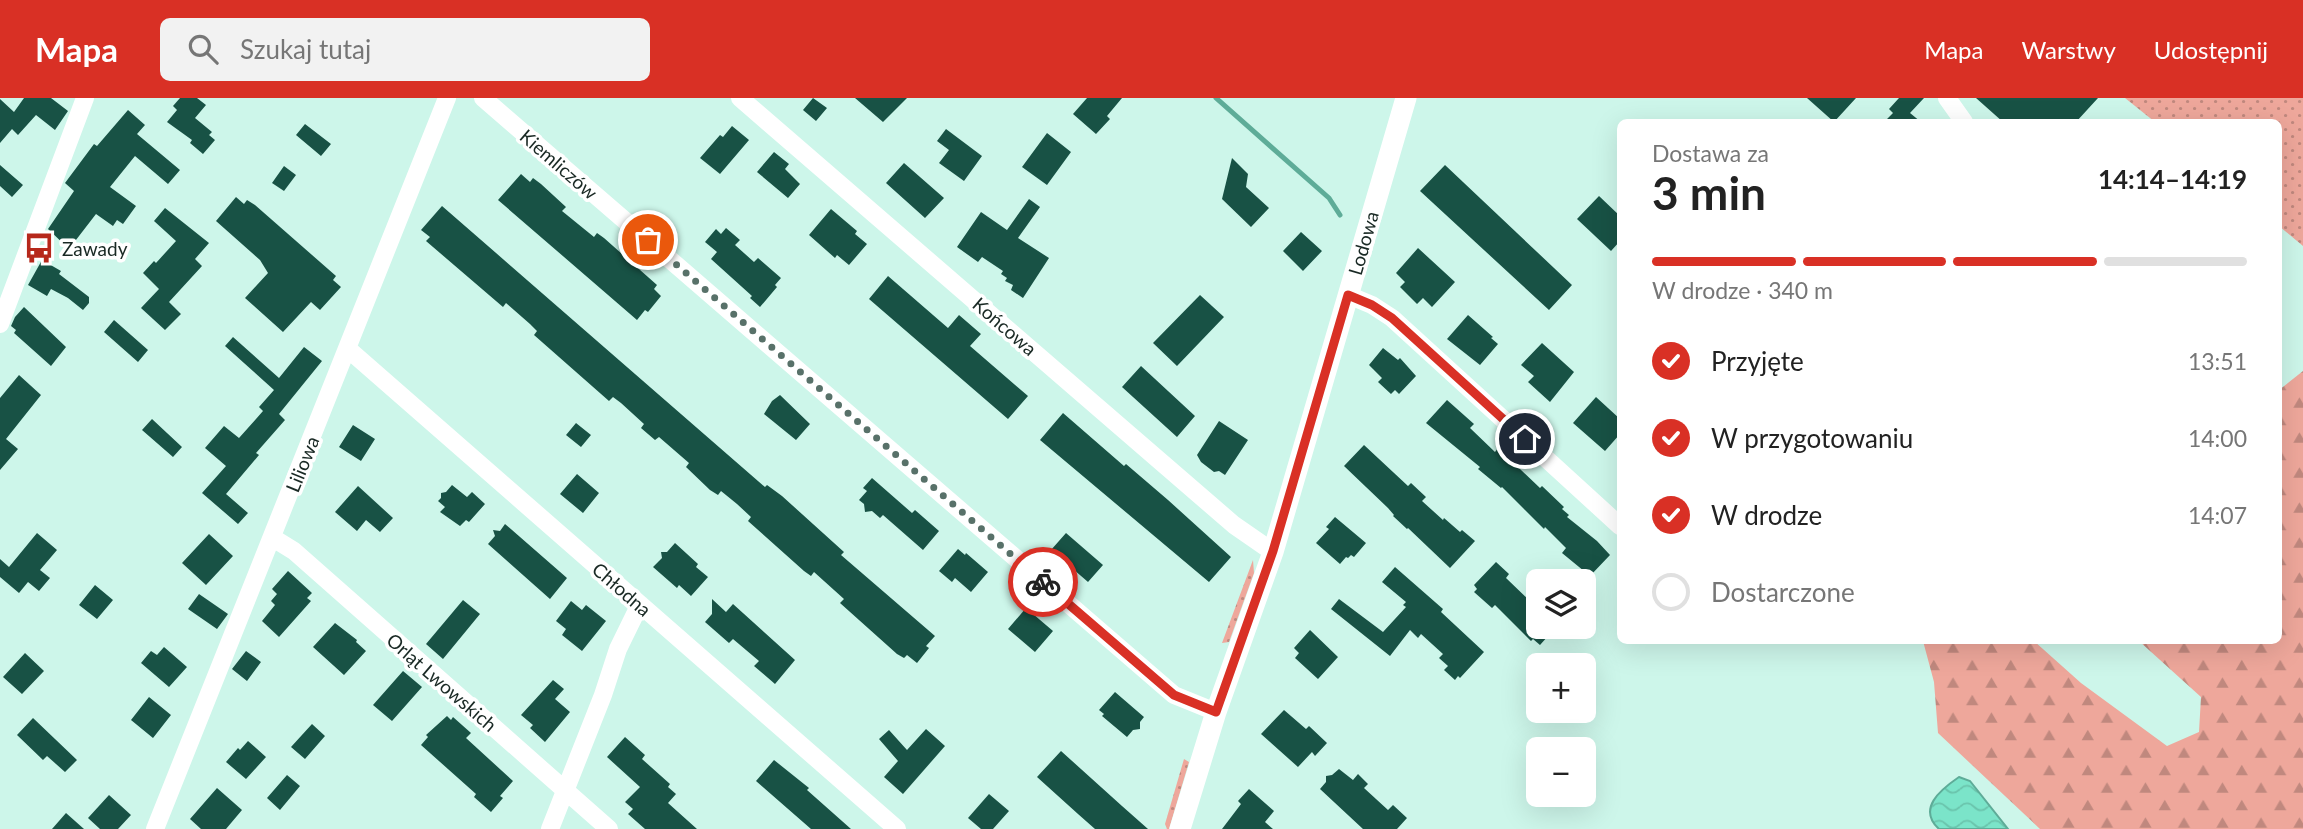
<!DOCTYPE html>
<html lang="pl">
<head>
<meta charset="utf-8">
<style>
	body { margin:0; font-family:Lato,sans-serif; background:#f2f2f2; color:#222; height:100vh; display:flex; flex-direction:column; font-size:26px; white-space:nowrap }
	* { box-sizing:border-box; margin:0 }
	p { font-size:23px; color:#767676 }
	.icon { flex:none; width:38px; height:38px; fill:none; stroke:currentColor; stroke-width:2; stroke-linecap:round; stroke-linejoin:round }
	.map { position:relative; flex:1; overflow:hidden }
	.drawer { position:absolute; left:1617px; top:21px; width:665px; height:525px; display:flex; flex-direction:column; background:#fff; border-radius:10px; box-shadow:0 7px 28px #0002 }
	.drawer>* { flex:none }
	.fabs { position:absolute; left:1526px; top:471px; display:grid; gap:14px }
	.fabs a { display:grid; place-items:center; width:70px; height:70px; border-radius:10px; background:#fff; box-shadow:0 7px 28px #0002; font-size:35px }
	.pin { position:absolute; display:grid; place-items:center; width:60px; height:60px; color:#fff; margin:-30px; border:4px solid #fff; border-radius:50%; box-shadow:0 2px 7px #0007 }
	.courier { position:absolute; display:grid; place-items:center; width:70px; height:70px; margin:-35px; border:5px solid #d93025; border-radius:50%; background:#fff; color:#222; box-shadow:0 2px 9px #0007 }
	.overview em { font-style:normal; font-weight:700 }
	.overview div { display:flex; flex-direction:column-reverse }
	.overview { display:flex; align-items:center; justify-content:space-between; height:119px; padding:0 35px }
	h1 { font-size:46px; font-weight:700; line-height:52px }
	.bar { display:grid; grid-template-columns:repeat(4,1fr); gap:10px 7px; align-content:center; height:84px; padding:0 35px }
	.bar i { height:9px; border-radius:5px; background:#e0e0e0 }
	.bar .on { background:#d93025 }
	.bar p { grid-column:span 4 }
	ol { padding:0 35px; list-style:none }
	li { display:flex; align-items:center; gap:21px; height:77px }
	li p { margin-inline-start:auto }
	li .icon { padding:7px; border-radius:50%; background:#d93025; color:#fff; stroke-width:4 }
	li:last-child { color:#767676 }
	li i { width:38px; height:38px; border:4px solid #e0e0e0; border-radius:50% }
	header { display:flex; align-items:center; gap:42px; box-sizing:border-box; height:98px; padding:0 35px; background:#d93025; color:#fff }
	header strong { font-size:33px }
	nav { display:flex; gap:38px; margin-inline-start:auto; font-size:24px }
	.search { width:490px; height:63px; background:#f2f2f2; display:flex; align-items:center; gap:18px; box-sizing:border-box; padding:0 24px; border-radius:10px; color:#767676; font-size:26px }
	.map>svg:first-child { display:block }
</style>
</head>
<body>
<header>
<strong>Mapa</strong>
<div class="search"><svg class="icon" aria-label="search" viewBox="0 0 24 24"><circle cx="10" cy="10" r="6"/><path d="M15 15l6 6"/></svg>Szukaj tutaj</div>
<nav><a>Mapa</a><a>Warstwy</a><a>Udostępnij</a></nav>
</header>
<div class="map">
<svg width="2303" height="731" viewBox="0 0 2303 731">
	<defs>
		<pattern id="grass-dots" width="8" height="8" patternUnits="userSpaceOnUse" patternTransform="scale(1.75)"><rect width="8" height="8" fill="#eea79b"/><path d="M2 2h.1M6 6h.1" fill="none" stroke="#c0887e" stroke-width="1.8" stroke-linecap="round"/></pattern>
		<pattern id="forest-firs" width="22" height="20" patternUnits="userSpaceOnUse" patternTransform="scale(1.75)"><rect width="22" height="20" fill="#eea79b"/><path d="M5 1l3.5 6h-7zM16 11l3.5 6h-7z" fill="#c0887e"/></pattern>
		<pattern id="water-waves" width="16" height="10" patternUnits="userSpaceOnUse" patternTransform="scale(1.75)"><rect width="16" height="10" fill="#7be4c9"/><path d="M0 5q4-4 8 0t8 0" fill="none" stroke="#6ac4ac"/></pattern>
	</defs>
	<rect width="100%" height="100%" fill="#cdf6ea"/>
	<path fill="url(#grass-dots)" d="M2125,0H2303V148L2279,128L2278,24H2155Z
		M1253,462L1254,475L1229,544L1222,545Z
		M1184,661L1189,664L1169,731H1167L1165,726Z"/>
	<path fill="url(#forest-firs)" d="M2303,273V731H2040L1938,635L1934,584L1923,543H2034L2081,585L2167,648L2199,634L2201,599L2139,543L2278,542L2279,292Z"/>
	<path fill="url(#water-waves)" stroke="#5eac98" stroke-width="2" d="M1959,679L1970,683L2008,731H1939C1917,711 1940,692 1959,679Z"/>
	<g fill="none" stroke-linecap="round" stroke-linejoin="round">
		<path stroke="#5eac98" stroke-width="5" d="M1216,0L1329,100L1340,117"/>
	</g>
	<path fill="#185245" d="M24,0H51L68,13L55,32L36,17L18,37L12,31L0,45V1L14,14Z
		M180,0H197L206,7L195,20L212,34L209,37L215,42L203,56L190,45L192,42L167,24L177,12L173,8Z
		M813,0L827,10L816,23L803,12Z
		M855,0H907L883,24Z
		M1087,0H1122L1107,18L1110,21L1096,36L1073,16Z
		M1807,0H1856L1834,24Z
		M1899,0H1924L1910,15L1921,24H1884L1893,15L1889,11Z
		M1976,0H2098L2076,24H2003Z
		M128,12L145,27L137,36L180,72L168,86L135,58L110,89L136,108L123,126L117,122L113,128L96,116L69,151L48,131L74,93L65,85L94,46L97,48Z
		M305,26L331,46L321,58L296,37Z
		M732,28L749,42L720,76L700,60L720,37L723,39Z
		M946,31L982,58L964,83L939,65L949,52L937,43Z
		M1047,35L1071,54L1047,87L1022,69Z
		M774,54L789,66L785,71L800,86L788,100L757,74Z
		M1232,60L1248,76L1246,89L1269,110L1251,129L1222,101Z
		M904,65L944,100L925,120L886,85Z
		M0,67L23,87L12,99L0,88Z
		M1445,67L1572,187L1549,212L1420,93Z
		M284,68L296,77L284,93L272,85Z
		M521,76L530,84L533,80L541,86L566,109L562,113L594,139L597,135L604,140L657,187L654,191L661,198L648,214L645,212L637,222L498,102Z
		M1599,98L1620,118V143L1611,153L1577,121Z
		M236,99L244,106L247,102L255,107L336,178L333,182L341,189L320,212L311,204L283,234L245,200L268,175L260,162L216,123Z
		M1029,101L1040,109L1018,140L1049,160L1023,200L1011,192L1013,187L1005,183L1007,180L1001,176L1003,173L982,159L978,164L957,149L981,114L1007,132Z
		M442,108L765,389L767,387L782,398L844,454L841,457L935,538L926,548L929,550L917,565L907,557L904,560L897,556L840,505L844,501L814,474L811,478L804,473L748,423L751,419L737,406L721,393L718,397L710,392L686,369L689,365L659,339L655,342L641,330L644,326L621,305L613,299L609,303L534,237L537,233L530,226L506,205L503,209L426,143L430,139L421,132Z
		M165,110L209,145L195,161L202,168L169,204L181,216L165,232L141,210L159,191L143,175L154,163L156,165L176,143L154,123Z
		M831,111L857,133L855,136L867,146L849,167L837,157L835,160L809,137Z
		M726,130L740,142L735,147L754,164L758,160L781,180L775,187L777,189L760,209L750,200L752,198L711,161L717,154L705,144L716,131L721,136Z
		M1301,134L1322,153L1303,173L1283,153Z
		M1418,150L1455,184L1432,209L1423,200L1417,206L1400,189L1405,184L1396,175Z
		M42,162L61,173L59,176L89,199V205L83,212L68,200L51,191L47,198L28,187Z
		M888,178L948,230L959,217L981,236L970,248L1028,298L1008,321L869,201Z
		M1200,197L1224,219L1177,268L1153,245Z
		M24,209L66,249L51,268L14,235L16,232L11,228L15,219Z
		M1468,217L1493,239L1491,240L1498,246L1480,267L1447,241Z
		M114,222L148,252L138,264L104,234Z
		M233,239L279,280L304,249L322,263L279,316L285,322L256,355L259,357L226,396L248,415L238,426L202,395L226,368L205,350L224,328L239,340L263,313L259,309L274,292L225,248Z
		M1542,245L1574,274L1550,304L1528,284L1534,278L1521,267Z
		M1383,250L1398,262L1400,260L1416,278L1399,296L1395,292L1391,296L1378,284L1382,280L1369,267Z
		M1141,268L1195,318L1177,339L1122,289Z
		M19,277L41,297L6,341L18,351L0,372V300Z
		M780,297L810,326L796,342L764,316L772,303Z
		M1596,299L1620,321V336L1605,353L1573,325Z
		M1447,302L1474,326L1470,330L1495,354L1498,350L1540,390L1542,388L1564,409L1562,411L1569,417L1567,419L1597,443L1610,457L1590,478L1562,455L1566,450L1545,429L1544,431L1502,389L1501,390L1478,371L1480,369L1426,325Z
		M1063,315L1124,368L1126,366L1168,402L1231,459L1209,484L1040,342Z
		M152,321L182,349L173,359L142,332Z
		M1219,323L1248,342L1225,377L1219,373L1214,374L1201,364L1197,357Z
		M576,325L591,337L581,349L566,337Z
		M353,327L375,341L361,363L339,349Z
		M1364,347L1408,388L1411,385L1426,399L1422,403L1443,422L1444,420L1460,434L1462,432L1475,443L1450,470L1408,430L1407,431L1393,418L1394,417L1388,410L1344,368Z
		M577,376L599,395L583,415L560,396Z
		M872,380L912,415L915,412L939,433L923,452L883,417L880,420L872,413L865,414L864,406L859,402L867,393L863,390Z
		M452,387L467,399L472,394L485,406L469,424L466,422L460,428L440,414L445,409L438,403L441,400V395L446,394Z
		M358,388L393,420L380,434L366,422L357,433L335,414Z
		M1335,419L1366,445L1354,459L1351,457L1348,460L1346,459L1340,466L1316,445L1329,431L1326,429Z
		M505,426L567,480L550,501L488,446L495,438L493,432L500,433Z
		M37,435L57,452L40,472L50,480L39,493L28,484L19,495L0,479V461L9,469Z
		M1066,435L1103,467L1088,484L1051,452Z
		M209,436L233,458L206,487L182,465Z
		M675,445L698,466L696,469L708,479L691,498L679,487L677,490L653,469L662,460L661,454H667Z
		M958,451L965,457L966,455L988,474L971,494L955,480L952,484L939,473Z
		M1496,464L1509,476L1506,480L1531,504L1538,496V528H1557L1540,547L1533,541L1531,543L1495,507L1492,510L1474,494L1477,491L1474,487Z
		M1395,469L1443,511L1441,514L1484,554L1460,580L1458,578L1455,582L1444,572L1448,568L1439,560L1443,556L1421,536L1418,540L1410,532L1390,558L1331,511L1339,501L1383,534L1406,509L1403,507L1406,504L1382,484Z
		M288,473L312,495L307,500L311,503L279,539L262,523L275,507L271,503L277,496L272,491Z
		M95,487L113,502L97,521L79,507Z
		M199,496L228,516L217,531L188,511Z
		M712,501L726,514L733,506L795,562L775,586L754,568L759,563L733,541L729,545L705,524L712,516Z
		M463,502L480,516L443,561L426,546Z
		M571,503L582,512L586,507L606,523L582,553L562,537L566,531L556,523Z
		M1026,510L1053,533L1035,554L1008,531Z
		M335,525L357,542L356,544L366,553L344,577L313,549Z
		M1310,532L1338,559L1318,581L1295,560L1299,555L1294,550Z
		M164,549L187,569L169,589L141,565L151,553L157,557Z
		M246,553L261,564L247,583L232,571Z
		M25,555L44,573L22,596L3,579Z
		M403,573L422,589L392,623L373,607Z
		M553,582L564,591L555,601L570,614L545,644L530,630L533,627L521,617Z
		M1115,594L1144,619L1140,624V631L1133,632L1127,639L1102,618L1104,616L1099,612Z
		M149,599L171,617L153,640L131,622Z
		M1284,612L1306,631L1309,628L1327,645L1315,658L1312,654L1298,669L1261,636Z
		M447,618L451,622L453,619L471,635L466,640L513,683L500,698L503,700L491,714L474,699L476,696L421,647L428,639L426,637Z
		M33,620L77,662L65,674L47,658L43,662L17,637Z
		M312,626L325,638L305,661L291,649Z
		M926,631L945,648L903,696L884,679L898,663L879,641L889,632L907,652Z
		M625,639L645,657L642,661L670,686L668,689L676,696L668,705L697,731H645L628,716L633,711L625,704L640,689L607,659Z
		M248,643L266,659L246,681L226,664L238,650L240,652Z
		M1061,653L1122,708L1148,731H1095L1078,716L1037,679Z
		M774,662L809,690L807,692L851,731H811L756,683Z
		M1339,671L1353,682L1358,676L1368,686L1364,690L1388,712L1393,707L1407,720L1397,731H1363L1320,691L1326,684V678L1332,677Z
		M287,677L300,688L280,712L267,700Z
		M217,690L242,712L226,731H201L190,721Z
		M1249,691L1274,713L1265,724L1273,731H1222L1241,706L1238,703Z
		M989,696L1009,713L993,731H981L968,720Z
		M109,697L131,717L118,731H100L88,720Z
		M66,715L84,731H52Z"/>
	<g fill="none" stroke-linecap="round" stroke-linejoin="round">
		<path stroke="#fff" stroke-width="18" d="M483,0L1174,597L1216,614
			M740,0L1234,427L1273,454
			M1947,0L1964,24
			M1348,197L1372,207L1392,220L1620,428
			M0,226L85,0
			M348,251L897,731
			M273,440L294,453L609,731
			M155,731L447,0
			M550,731L603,597L618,551L640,506"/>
		<path stroke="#fff" stroke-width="21" d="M1180,731L1216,614L1273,454L1406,0"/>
	</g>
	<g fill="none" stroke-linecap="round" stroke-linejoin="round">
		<path stroke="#587169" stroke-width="7" stroke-dasharray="0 12.6" d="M648,142L1043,484"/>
		<path stroke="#d93025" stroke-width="9" d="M1043,484L1174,597L1216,614L1273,453L1348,197L1372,207L1392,220L1525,341"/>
	</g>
	<defs>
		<g id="bus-bare" transform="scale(2.415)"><path d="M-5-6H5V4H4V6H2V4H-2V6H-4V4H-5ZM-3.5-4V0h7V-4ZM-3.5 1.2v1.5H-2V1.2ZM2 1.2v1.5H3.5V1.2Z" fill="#b6281b" stroke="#fff" stroke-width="2.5" paint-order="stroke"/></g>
	</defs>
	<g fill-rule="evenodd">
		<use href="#bus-bare" x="39" y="150"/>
	</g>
	<g text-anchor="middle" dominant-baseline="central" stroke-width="7" stroke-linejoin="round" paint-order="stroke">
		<g font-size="19" fill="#192924" stroke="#fff">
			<text transform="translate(559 66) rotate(41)">Kiemliczów</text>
			<text transform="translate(1363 145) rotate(-74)">Lodowa</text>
			<text transform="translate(1005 228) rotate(41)">Końcowa</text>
			<text transform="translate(302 366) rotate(-68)">Liliowa</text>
			<text transform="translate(622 491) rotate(41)">Chłodna</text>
			<text transform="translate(442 584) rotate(41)">Orląt Lwowskich</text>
		</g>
		<g font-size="19" fill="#192924" stroke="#fff" text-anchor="start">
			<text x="62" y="150">Zawady</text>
		</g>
	</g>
</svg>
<div class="fabs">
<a><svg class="icon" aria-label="layers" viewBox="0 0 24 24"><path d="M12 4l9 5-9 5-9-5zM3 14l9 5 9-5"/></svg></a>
<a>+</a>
<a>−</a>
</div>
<div class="pin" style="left:648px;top:142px;background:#ea580c"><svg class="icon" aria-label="bag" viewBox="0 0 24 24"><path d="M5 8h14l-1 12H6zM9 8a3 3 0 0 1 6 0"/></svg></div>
<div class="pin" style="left:1525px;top:341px;background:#1f2937"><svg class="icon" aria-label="home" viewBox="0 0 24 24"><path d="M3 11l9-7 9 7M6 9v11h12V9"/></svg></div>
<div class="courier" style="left:1043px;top:484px"><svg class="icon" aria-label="bike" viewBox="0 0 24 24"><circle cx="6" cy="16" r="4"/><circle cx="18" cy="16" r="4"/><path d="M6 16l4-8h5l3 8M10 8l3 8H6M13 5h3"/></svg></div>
<section class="drawer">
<div class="overview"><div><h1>3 min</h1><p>Dostawa za</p></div><em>14:14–14:19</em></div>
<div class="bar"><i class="on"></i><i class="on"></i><i class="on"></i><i></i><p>W drodze · 340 m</p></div>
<ol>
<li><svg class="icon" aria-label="check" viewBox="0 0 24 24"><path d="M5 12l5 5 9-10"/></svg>Przyjęte<p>13:51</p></li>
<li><svg class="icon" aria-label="check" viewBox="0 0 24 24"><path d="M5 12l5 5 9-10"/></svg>W przygotowaniu<p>14:00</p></li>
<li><svg class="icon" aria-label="check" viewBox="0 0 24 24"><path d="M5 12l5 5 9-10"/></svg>W drodze<p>14:07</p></li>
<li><i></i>Dostarczone</li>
</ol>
</section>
</div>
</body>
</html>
